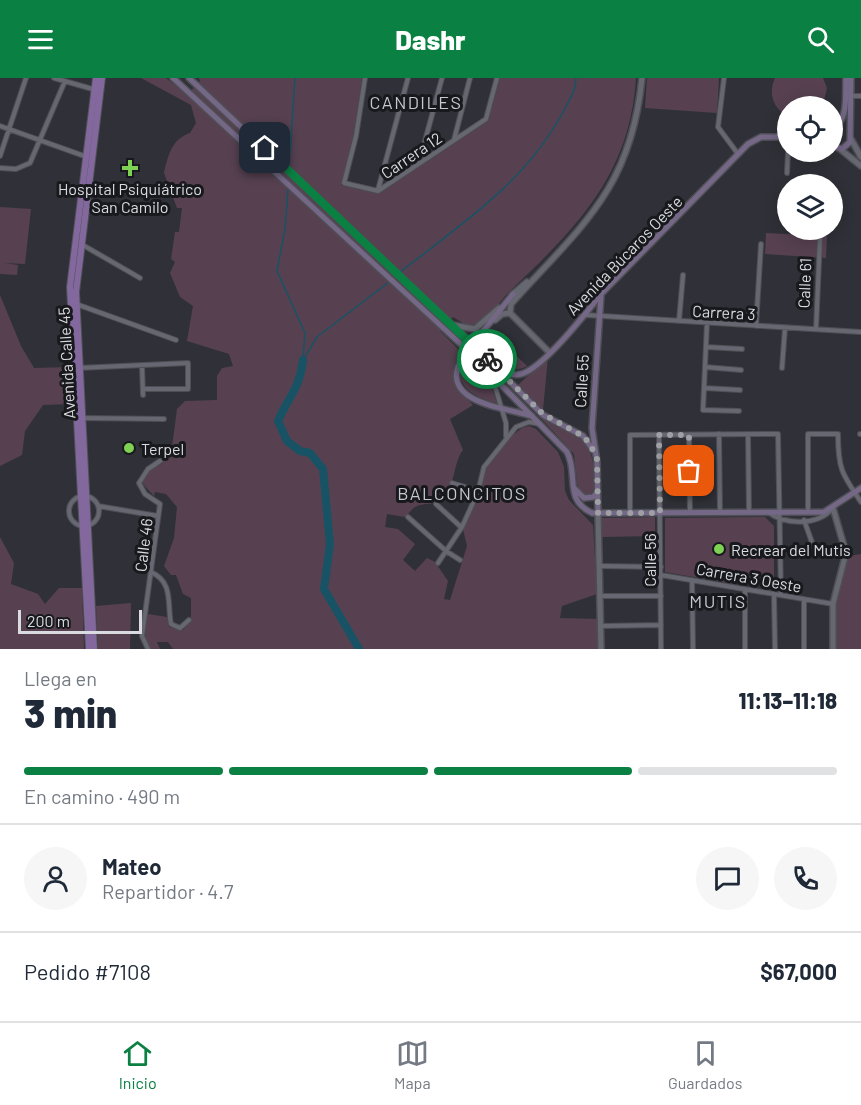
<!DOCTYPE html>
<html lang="es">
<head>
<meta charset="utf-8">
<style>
	body { margin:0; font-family:Barlow,sans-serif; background:#f6f6f7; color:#1f2937; height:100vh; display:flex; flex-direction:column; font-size:22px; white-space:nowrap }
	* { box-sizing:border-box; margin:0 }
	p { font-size:20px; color:#747a83 }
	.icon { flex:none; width:33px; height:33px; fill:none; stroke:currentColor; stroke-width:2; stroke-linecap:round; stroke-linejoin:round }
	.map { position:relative; height:571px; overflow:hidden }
	.drawer { display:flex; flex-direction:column; background:#fff; flex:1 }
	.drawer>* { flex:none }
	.controls { position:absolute; left:777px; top:18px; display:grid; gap:12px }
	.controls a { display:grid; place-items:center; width:66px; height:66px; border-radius:50%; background:#fff; box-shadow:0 3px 15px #0003; font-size:30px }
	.scale { position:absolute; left:18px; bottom:15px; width:124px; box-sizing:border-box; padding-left:6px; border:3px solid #dadbe0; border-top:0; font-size:16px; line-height:21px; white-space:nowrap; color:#dadbe0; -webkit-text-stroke:4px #18191c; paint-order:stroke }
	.pin { position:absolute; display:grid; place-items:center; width:51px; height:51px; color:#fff; margin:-26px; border-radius:12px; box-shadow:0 3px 9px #0006 }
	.courier { position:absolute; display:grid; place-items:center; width:60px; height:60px; margin:-30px; border:4px solid #0b8043; border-radius:50%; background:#fff; color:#222; box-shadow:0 2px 8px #0007 }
	.head em { font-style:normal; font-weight:800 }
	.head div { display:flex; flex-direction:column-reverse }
	.head { display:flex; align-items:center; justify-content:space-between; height:102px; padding:0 24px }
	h1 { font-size:39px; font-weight:800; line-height:45px }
	.bar { display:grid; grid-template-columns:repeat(4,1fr); gap:9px 6px; align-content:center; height:72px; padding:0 24px }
	.bar i { height:8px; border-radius:4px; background:#e0e1e3 }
	.bar .current { background:#0b8043 }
	.bar p { grid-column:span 4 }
	.line { display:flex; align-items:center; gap:15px; padding:0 24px; border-top:2px solid #e0e1e3 }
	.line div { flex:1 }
	.round { display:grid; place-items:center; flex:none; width:63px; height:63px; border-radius:32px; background:#f6f6f7 }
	header { display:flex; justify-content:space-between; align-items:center; height:78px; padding:0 24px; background:#0b8043; color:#fff; font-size:27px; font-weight:800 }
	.tab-bar { display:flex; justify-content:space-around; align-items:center; height:84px; border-top:2px solid #e0e1e3; background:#fff; font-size:16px; color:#747a83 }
	.tab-bar a { display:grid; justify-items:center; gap:3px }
	.tab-bar .current { color:#0b8043 }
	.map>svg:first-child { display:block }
</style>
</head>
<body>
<header><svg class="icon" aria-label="menu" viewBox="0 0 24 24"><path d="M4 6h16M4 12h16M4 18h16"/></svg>Dashr<svg class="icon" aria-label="search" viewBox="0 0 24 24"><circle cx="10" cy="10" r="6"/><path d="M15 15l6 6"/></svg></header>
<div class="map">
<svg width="861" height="571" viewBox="0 0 861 571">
	<rect width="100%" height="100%" fill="#303138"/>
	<path fill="#574151" d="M141,0H166L187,17L200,3L199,0H362L353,59L341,107L378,116L488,43L500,0H636C630,98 575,151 509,214C498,225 485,248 468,248L453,239L440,253L461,274L456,284L455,308L473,327L450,341L463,372C453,385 455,409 443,421C435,428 423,424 415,429C412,431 408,436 405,439L387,436L385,449L398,451L415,466L403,482L415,493L427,480L435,484L448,503L444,521L450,522L467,468L463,451L482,412L485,391L510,359L522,350L529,348L536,351L558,374L564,389L565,413L569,422L593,447L597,516L562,528L560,540L598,541V571H173L168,564H157L160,571H151L144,559L148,536L167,539L169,549L183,552L191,542V520L183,516L176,497H171L164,488L174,460L177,429L166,416L155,414L154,418L142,405C144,394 152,388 162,386L164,377H171L177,331L185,323L217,322V298L222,290L233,288L229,276L187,263L193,228L180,219L170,195L175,184L171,181L175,154H179L182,130H177L164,95C168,77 172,61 190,55L196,45L191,27Z
		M647,0H719L717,35L645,30Z
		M775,0H823L827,10L823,27L788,28L787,38C773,30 768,15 775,0Z
		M0,129L31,131L25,186L4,185L18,187L17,197L0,196Z
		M766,155L827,158L826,180L765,176Z
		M0,217L21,268L34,290L70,289L72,326L43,327L25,353L22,377L0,388Z
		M505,267L527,288C513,296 503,288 493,279Z
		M466,279L490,305L497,325C474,320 449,306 466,279Z
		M548,279L543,332L518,307Z
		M537,336C580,367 594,349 595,412L590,416L584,417L578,413L574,376Z
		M655,439V458L602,459V440Z
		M765,439L774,448V502L735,499L734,506L665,494V440Z
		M0,459L14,485L11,506L38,516L45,526L59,510H82L84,571H0Z
		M861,476V571H836V527L849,478Z
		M131,525L130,571H98L96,528Z"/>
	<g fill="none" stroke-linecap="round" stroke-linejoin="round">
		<path stroke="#175365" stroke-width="1.5" d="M289,91L295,0
			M288,110L285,151L277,193L305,255L303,281
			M399,195C460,147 526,104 563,34C569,22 576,13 576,0
			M303,282L317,259L389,204"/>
		<path stroke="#175365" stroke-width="8" d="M303,282C300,310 289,318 278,343L287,363L300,373L310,375L323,391L330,466L324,511L359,571"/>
		<g stroke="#4e4f55" stroke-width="6">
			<path id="minor" d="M54,0L96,12
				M365,0L356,58L344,105L378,113L486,41L497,0
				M724,0L718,49L738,76
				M851,18H861
				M0,48L87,79
				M454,62L470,0
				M0,78L26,0
				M419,85L442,0
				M0,90L16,91L30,85L65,3
				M787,95L788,74
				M378,112L408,0
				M81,166L140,200
				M76,226L176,262
				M586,237L861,254
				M679,243L683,197
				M707,245L703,332L739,333
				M756,248L761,166
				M816,251L820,161
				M706,269L742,271
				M142,288L143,317
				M705,289L741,292
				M78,290L188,285V311H143
				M782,290L785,250
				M492,299L506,345V358
				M704,310L740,312
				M80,340L164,341
				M719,356L720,434
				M748,356L749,434
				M860,356H861
				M659,357L661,571
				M689,357L690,434
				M452,405L478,413
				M69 433a15 15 0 1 1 30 0a15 15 0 1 1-30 0Z
				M436,426L461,449
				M98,428L158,438
				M768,434C785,447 817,448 832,431
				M808,434V356H838C838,391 842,396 861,424
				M630,435V357L778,356L781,517
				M408,439L446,473L460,482
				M804,442L814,470L845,475
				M438,485L462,449L478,414L484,389L516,349L529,344L540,346
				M599,488L661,489
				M151,494C174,504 167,527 171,546L180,550L189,542
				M661,497L833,526
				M692,502L693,571
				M745,511V571
				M774,516L775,571
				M600,518H661
				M601,548L661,547
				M148,571L142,558L160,426L145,416L139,405L148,391L160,383
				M804,571V521"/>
		</g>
		<g stroke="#4e4f55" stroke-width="8">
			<path id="tertiary" d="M851,61L861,79
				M840,71L861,88
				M512,217L527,204
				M510,235L511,226C581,148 631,112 642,0
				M510,235L549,274
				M495,242L502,236L510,235
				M452,247L475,251L499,230
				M833,430L846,475L833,526V571
				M598,435L601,571"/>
		</g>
		<g stroke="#4e4f55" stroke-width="8">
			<path id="secondary" d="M173,0L465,270
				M189,0L470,264
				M832,52C849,41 845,19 846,0
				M832,68L842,71L850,64L851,0
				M513,216L463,278C435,325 504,329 532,338
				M476,270L543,337L583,358L594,373
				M471,276L567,374C579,397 563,421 592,435L824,434L861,410
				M498,292C506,295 513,298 521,296C542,291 587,234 601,216L748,66L761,59H788
				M574,410L584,420L593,419L597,415
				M598,435L597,384L592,350L601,218"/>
		</g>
		<g stroke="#4e4f55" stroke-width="8">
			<path id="primary" d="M89,571L70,209L96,0
				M94,571L76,214L102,0"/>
		</g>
		<use href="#minor" stroke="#666770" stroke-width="4"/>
		<use href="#tertiary" stroke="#666770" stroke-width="5"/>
		<use href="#secondary" stroke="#756887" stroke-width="5"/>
		<use href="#primary" stroke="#83689e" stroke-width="6"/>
		<g stroke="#4e4f55" stroke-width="8" stroke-linecap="butt">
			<path id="secondary-bridge" d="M470,264L476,270
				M465,270L471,276"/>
		</g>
		<use href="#secondary-bridge" stroke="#756887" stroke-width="5"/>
	</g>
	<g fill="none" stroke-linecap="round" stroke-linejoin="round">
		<path stroke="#9ea0a5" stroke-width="6" stroke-dasharray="0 10.8" d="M487,281L543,336L583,358L590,366L597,381L598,435H660L659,357H689V393"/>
		<path stroke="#0b8043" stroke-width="8" d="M265,70L487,281"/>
	</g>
	<g fill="#7ed153" stroke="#18191c" stroke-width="2">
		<path d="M127 81h6v6h6v6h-6v6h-6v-6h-6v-6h6z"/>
		<circle cx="129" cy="370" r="6"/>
		<circle cx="719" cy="471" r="6"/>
	</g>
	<g text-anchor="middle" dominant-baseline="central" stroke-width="6" stroke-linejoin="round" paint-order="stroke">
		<g font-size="16" fill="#dadbe0" stroke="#18191c">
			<text transform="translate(411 77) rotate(-34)">Carrera 12</text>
			<text transform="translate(624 177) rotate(-46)">Avenida Búcaros Oeste</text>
			<text transform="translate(804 205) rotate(-88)">Calle 61</text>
			<text transform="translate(724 234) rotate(3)">Carrera 3</text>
			<text transform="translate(66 285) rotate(-93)">Avenida Calle 45</text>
			<text transform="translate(581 303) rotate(-87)">Calle 55</text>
			<text transform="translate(143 467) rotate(-83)">Calle 46</text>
			<text transform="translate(649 482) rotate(-90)">Calle 56</text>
			<text transform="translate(749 499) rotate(10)">Carrera 3 Oeste</text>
		</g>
		<g font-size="16" fill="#dadbe0" stroke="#18191c" text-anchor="start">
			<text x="130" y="110" text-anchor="middle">Hospital Psiquiátrico<tspan x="130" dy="18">San Camilo</tspan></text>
			<text x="141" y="370">Terpel</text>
			<text x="731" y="471">Recrear del Mutis</text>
		</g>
		<g font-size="18" letter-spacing="1.5" fill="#c5c7d1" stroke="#18191c">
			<text x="416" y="24">CANDILES</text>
			<text x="462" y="415">BALCONCITOS</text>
			<text x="718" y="523">MUTIS</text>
		</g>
	</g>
</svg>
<div class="controls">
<a><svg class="icon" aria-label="locate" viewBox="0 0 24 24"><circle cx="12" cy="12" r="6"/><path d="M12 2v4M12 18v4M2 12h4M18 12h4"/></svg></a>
<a><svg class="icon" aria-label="layers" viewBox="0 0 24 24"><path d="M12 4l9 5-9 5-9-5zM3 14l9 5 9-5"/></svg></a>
</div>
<div class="scale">200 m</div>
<div class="pin" style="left:689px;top:393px;background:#ea580c"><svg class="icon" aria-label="bag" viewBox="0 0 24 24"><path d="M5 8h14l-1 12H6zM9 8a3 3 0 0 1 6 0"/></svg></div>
<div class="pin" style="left:265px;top:70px;background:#1f2937"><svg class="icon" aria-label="home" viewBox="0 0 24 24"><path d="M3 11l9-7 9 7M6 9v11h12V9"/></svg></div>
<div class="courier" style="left:487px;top:281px"><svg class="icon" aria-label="bike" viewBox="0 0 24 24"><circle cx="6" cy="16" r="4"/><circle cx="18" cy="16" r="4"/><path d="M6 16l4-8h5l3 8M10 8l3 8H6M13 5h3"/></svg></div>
</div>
<section class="drawer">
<div class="head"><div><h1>3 min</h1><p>Llega en</p></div><em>11:13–11:18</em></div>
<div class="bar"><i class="current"></i><i class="current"></i><i class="current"></i><i></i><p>En camino · 490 m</p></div>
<div class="line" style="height:108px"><a class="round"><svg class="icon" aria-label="person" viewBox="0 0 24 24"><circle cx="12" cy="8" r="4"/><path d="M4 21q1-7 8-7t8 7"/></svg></a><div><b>Mateo</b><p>Repartidor · 4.7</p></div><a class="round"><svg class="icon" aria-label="chat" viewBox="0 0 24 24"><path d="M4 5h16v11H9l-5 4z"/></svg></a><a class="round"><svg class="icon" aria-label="phone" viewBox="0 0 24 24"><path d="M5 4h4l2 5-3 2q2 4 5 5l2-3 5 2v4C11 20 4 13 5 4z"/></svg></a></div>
<div class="line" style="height:78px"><div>Pedido #7108</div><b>$67,000</b></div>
</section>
<nav class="tab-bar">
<a class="current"><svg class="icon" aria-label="home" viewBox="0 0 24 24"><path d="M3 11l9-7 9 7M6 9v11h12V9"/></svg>Inicio</a>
<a><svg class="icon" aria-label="map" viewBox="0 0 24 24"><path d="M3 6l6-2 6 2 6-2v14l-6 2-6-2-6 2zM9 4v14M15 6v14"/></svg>Mapa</a>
<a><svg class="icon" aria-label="saved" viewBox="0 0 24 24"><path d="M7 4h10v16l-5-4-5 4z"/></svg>Guardados</a>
</nav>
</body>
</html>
